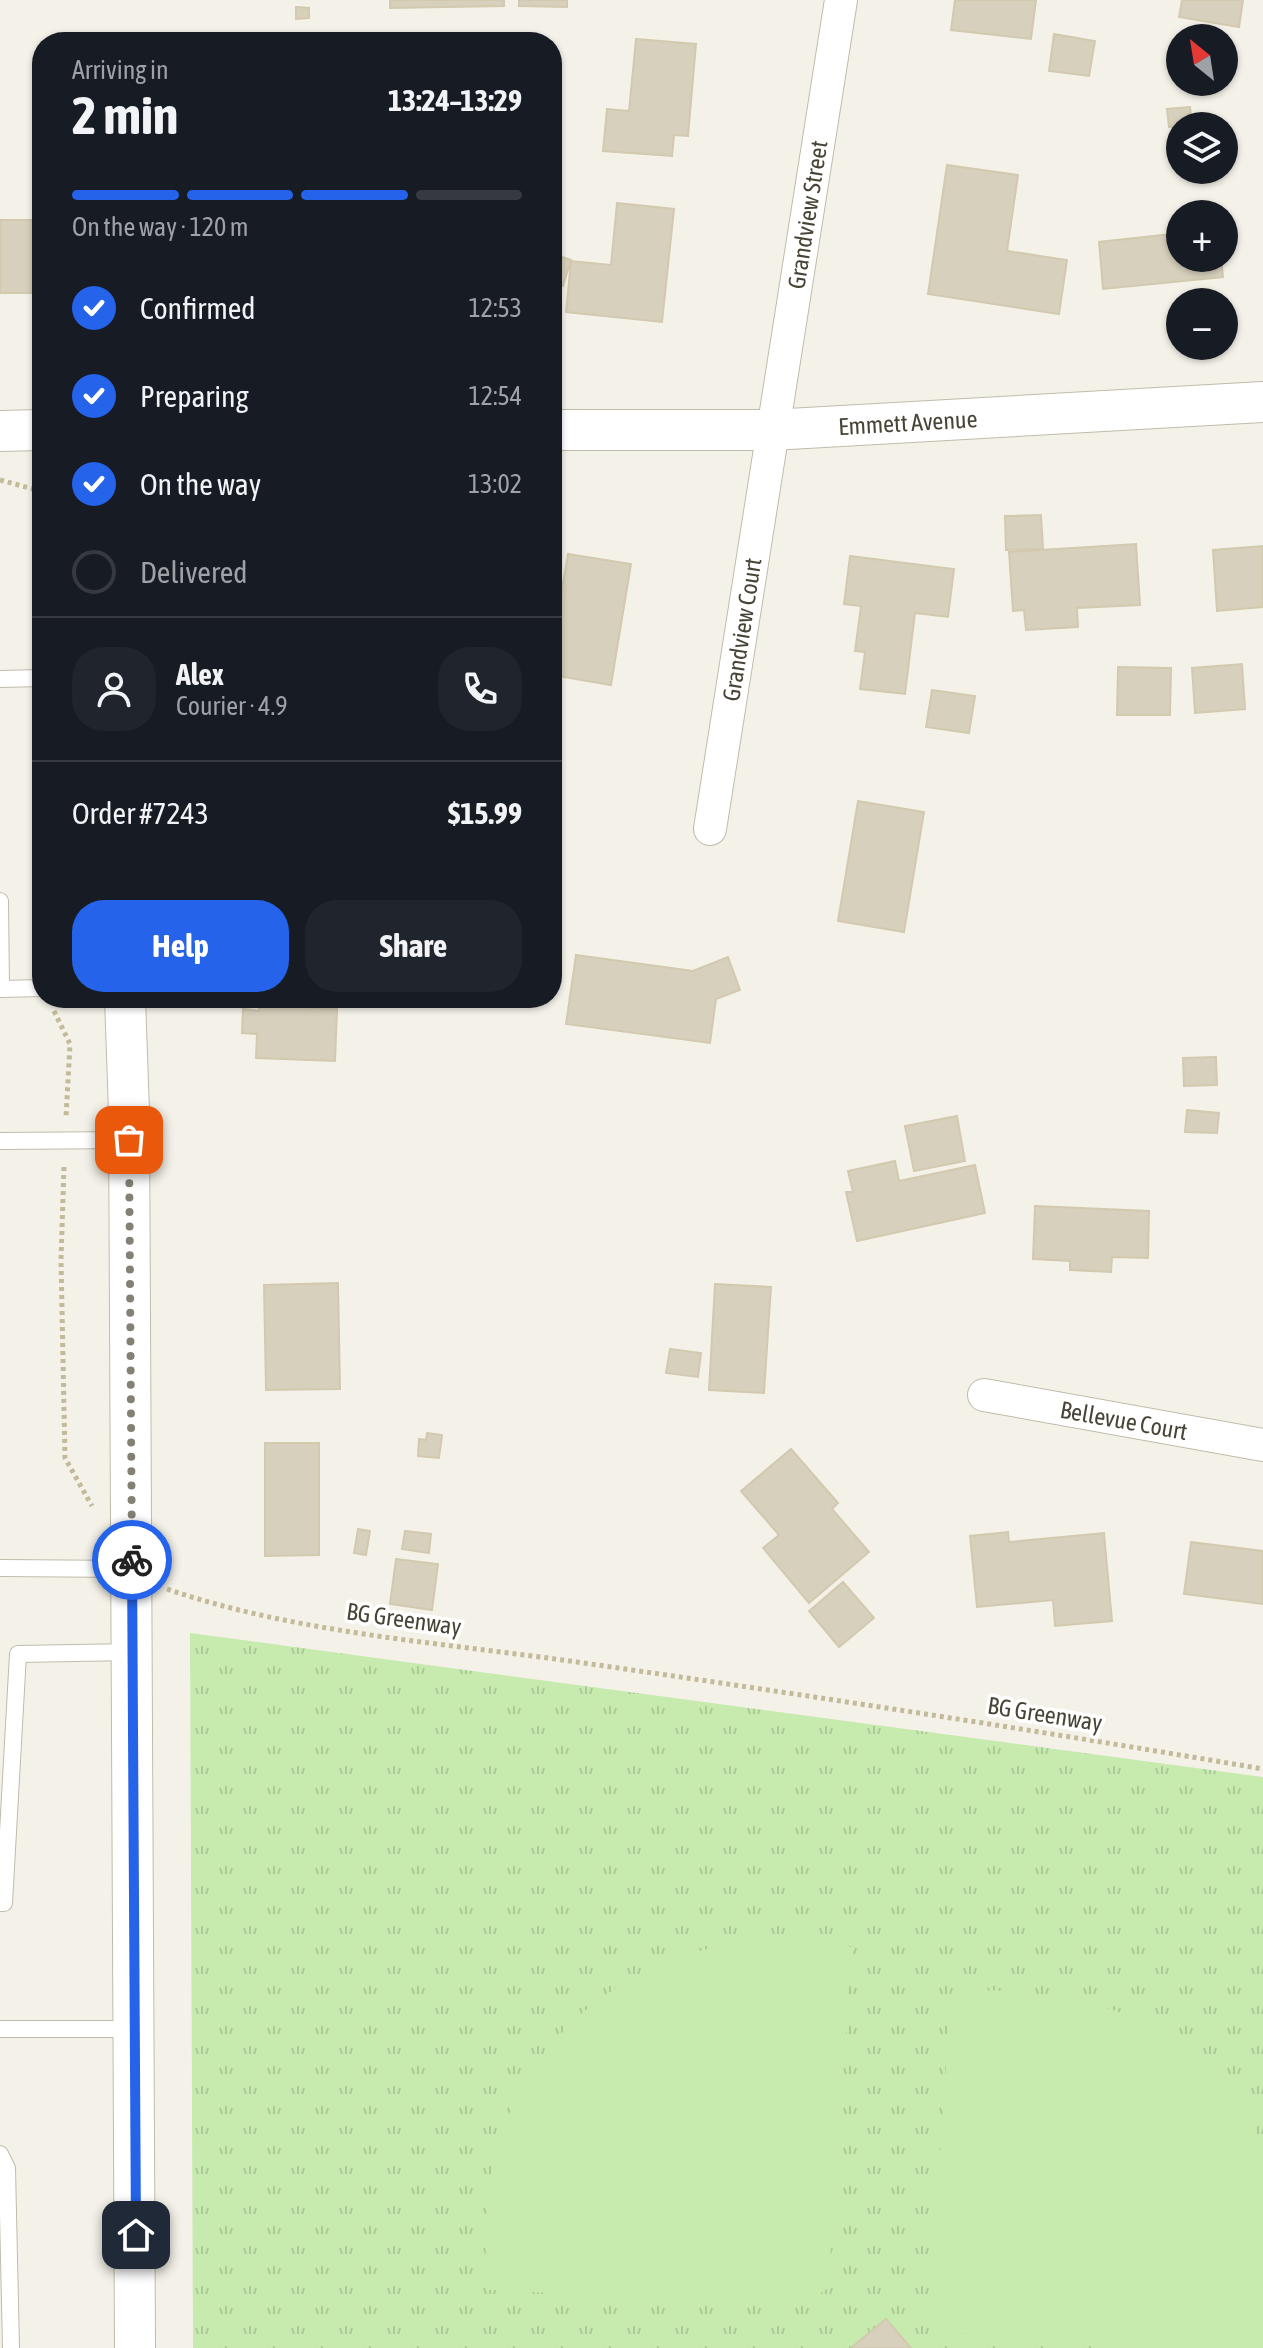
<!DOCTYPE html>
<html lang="en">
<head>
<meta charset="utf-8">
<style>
	body { margin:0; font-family:"Asap Condensed",sans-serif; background:#20242c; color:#f1f3f6; height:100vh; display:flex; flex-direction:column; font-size:30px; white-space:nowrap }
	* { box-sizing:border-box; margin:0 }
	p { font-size:26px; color:#9ea1a6 }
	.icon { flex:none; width:44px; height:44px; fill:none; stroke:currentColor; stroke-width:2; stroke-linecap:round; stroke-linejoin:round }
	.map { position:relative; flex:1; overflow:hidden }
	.side { position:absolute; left:32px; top:32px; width:530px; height:976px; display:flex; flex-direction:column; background:#171b24; border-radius:32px; box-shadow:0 2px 6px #0004 }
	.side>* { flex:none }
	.needle { width:52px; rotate:330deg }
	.tools { position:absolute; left:1166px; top:24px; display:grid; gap:16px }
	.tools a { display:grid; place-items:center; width:72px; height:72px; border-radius:50%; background:#171b24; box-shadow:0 2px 6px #0004; font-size:40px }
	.pin { position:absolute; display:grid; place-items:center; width:68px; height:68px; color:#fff; margin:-34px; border-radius:16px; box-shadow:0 4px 12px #0006 }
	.courier { position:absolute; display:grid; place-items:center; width:80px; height:80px; margin:-40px; border:6px solid #2563eb; border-radius:50%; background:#fff; color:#222; box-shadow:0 2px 10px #0007 }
	.headline em { font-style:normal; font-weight:700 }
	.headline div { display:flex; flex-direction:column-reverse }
	.headline { display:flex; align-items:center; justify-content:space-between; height:136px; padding:0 40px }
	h1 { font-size:52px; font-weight:700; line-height:60px }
	.bar { display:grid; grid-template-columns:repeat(4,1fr); gap:12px 8px; align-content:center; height:96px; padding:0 40px }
	.bar i { height:10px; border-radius:6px; background:#363941 }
	.bar .active { background:#2563eb }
	.bar p { grid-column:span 4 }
	.line { display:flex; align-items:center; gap:20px; padding:0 40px; border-top:2px solid #363941 }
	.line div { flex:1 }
	.round { display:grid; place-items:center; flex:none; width:84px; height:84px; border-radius:32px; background:#20242c }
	ol { padding:0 40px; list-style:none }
	li { display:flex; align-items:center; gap:24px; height:88px }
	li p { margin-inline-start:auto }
	li .icon { padding:8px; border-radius:50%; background:#2563eb; color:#fff; stroke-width:4 }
	li:last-child { color:#9ea1a6 }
	li i { width:44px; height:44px; border:4px solid #363941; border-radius:50% }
	.primary-button { display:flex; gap:16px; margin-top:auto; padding:16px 40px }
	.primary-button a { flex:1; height:92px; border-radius:32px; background:#2563eb; color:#fff; font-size:32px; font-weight:700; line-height:92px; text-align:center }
	.primary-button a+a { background:#20242c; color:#f1f3f6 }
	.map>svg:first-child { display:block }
</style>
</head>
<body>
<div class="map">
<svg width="1263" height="2348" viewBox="0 0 1263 2348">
	<defs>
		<pattern id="park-tufts" width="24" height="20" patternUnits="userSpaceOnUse" patternTransform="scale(2)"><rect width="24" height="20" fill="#c7eaaf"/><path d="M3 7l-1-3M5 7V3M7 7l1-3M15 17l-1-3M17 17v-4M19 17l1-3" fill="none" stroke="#acca97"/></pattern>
	</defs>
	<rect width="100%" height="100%" fill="#f4f2e8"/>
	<path fill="url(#park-tufts)" d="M190,1633L1263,1777V2348H193Z"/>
	<path fill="#c7eaaf" d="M777,1937L852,1947L828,2288L802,2306L489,2290C463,2094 581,1954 777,1937Z
		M993,1990L1076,1998L1116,2011L1153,2030L1188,2053L1242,2110L1263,2143V2348H1132L947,2332L929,2307L951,1995Z"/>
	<path fill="#d7d0bc" stroke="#d2c9af" stroke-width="2" d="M390,0H504V6L390,8Z
		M519,0H567V7L519,6Z
		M955,0H1036L1031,39L951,30Z
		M1182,0H1243L1239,27L1179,17Z
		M296,7L309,8V18L296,19Z
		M1054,34L1095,41L1089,76L1049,71Z
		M636,39L696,44L688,136L674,135L672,156L603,151L607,109L629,111Z
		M1190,107L1192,125L1169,127L1167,109Z
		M947,165L1018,175L1007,251L1067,260L1059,314L928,294Z
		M617,203L674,209L662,322L566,312L571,261L611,265Z
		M0,220H42V293H0Z
		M1180,233V258H1221L1223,277L1103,289L1099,242Z
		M556,255L571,260L563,286L552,283Z
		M1041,515L1043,549L1006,550L1005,516Z
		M1136,544L1140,605L1077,608L1078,627L1026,630L1024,610L1013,611L1009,552Z
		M1263,546V607L1217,611L1213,550Z
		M568,554L631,564L611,685L552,675V649Z
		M850,556L954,569L948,617L915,613L905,694L860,689L865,652L855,651L861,606L844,604Z
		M1242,664L1245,709L1195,713L1192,668Z
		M1118,667L1171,668L1170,715H1117Z
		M932,690L975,696L969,733L926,727Z
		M858,801L924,812L904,932L838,921Z
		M576,955L693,971L728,957L740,990L716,999L710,1043L566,1024Z
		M259,998H310V1008L337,1009L335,1061L256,1058L257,1034L242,1033L243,1009L259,1011Z
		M1216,1057L1217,1085L1184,1086L1183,1058Z
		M1187,1110L1219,1113L1217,1133L1185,1132Z
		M957,1116L965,1161L914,1171L905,1126Z
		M895,1161L899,1181L975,1165L985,1213L857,1241L846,1192H853L848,1171Z
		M1035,1206L1149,1211L1148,1258L1112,1257L1111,1272L1070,1270V1261L1033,1259Z
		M338,1283L340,1389L266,1390L264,1285Z
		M715,1284L771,1287L764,1393L709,1390Z
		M670,1349L701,1353L698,1377L666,1373Z
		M427,1433L442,1435L439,1458L418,1456L419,1439L426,1440Z
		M265,1443H319V1555L265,1556Z
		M791,1449L838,1503L832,1509L869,1552L809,1603L763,1548L779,1535L741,1491Z
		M358,1529L370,1531L366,1555L354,1553Z
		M405,1531L431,1534L429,1553L402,1549Z
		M1008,1532L1009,1542L1104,1533L1112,1621L1055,1626L1053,1600L977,1607L970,1536Z
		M1191,1542L1263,1551V1604L1184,1594Z
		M396,1559L438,1564L432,1610L390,1604Z
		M843,1582L874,1618L839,1647L809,1611Z
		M886,2319L911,2348H851Z"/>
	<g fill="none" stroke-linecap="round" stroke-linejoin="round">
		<g stroke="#c0bcaa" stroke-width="18">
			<path id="service" d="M0,679L42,678
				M0,901L1,989L42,988
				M0,1141L129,1140
				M0,1568L130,1569
				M0,1903H4L18,1654L132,1652
				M0,2029H134
				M0,2154L7,2168L11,2348"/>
		</g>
		<g stroke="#c0bcaa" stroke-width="34">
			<g id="minor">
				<path id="s1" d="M710,829L841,0"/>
				<path id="s2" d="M984,1395L1263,1445"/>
			</g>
		</g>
		<g stroke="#c0bcaa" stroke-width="42">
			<g id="tertiary">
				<path id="s3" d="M552,430H771L1263,402"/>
				<path d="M0,431L42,430"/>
				<path d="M125,998L129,1112L135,2348"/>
			</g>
		</g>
		<path stroke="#c3ba9a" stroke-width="5" stroke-dasharray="4 4" stroke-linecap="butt" d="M0,480L33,489L42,497
			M54,1011L70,1044L66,1117
			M64,1167L61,1260L65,1458L92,1506
			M167,1589C295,1633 443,1643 577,1662C806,1695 1035,1730 1263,1769"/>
		<use href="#service" stroke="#fff" stroke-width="16"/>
		<use href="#minor" stroke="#fff" stroke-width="32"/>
		<use href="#tertiary" stroke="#fff" stroke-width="40"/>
	</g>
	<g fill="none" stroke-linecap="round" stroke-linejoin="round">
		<path stroke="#848174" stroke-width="8" stroke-dasharray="0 14.4" d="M129,1140L132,1560"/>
		<path stroke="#2563eb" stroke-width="10" d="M132,1560L136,2235"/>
	</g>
	<g text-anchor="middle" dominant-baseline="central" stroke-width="7" stroke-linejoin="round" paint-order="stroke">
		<g font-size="24" fill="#484436" stroke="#fff">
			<text stroke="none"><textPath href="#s1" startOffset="622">Grandview Street</textPath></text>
			<text stroke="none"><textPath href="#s3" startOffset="356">Emmett Avenue</textPath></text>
			<text stroke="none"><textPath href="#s1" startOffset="202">Grandview Court</textPath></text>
			<text stroke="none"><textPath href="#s2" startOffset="142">Bellevue Court</textPath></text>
			<text transform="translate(404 1619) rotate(8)">BG Greenway</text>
			<text transform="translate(1045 1714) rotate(9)">BG Greenway</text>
		</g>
	</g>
</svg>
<div class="tools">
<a><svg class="needle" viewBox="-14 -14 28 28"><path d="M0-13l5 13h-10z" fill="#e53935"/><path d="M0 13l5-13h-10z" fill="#9ea1a6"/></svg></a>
<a><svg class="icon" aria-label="layers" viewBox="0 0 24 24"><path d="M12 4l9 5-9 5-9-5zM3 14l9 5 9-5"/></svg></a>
<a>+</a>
<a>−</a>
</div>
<div class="pin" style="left:129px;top:1140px;background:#ea580c"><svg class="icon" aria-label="bag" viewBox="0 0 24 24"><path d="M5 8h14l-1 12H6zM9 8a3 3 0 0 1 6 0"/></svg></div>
<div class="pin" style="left:136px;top:2235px;background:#1f2937"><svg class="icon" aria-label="home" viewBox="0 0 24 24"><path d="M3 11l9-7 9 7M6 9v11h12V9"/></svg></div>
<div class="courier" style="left:132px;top:1560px"><svg class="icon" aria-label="bike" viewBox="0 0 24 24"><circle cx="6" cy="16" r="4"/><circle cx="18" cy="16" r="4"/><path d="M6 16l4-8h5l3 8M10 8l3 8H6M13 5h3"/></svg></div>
<section class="side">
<div class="headline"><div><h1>2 min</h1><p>Arriving in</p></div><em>13:24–13:29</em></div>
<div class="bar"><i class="active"></i><i class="active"></i><i class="active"></i><i></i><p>On the way · 120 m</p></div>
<ol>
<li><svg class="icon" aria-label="check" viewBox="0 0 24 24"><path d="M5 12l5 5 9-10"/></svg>Confirmed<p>12:53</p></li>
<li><svg class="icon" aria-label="check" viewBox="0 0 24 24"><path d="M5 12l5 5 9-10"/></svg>Preparing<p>12:54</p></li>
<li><svg class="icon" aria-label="check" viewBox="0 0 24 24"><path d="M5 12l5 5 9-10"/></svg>On the way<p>13:02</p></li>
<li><i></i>Delivered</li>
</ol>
<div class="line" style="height:144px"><a class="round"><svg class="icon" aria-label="person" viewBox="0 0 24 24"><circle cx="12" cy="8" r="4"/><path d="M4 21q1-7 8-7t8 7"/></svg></a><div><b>Alex</b><p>Courier · 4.9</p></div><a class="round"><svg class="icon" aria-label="phone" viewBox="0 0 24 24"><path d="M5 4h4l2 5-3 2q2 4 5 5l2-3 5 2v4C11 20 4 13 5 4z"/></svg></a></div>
<div class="line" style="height:104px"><div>Order #7243</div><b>$15.99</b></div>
<div class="primary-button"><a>Help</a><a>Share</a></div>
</section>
</div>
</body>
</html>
